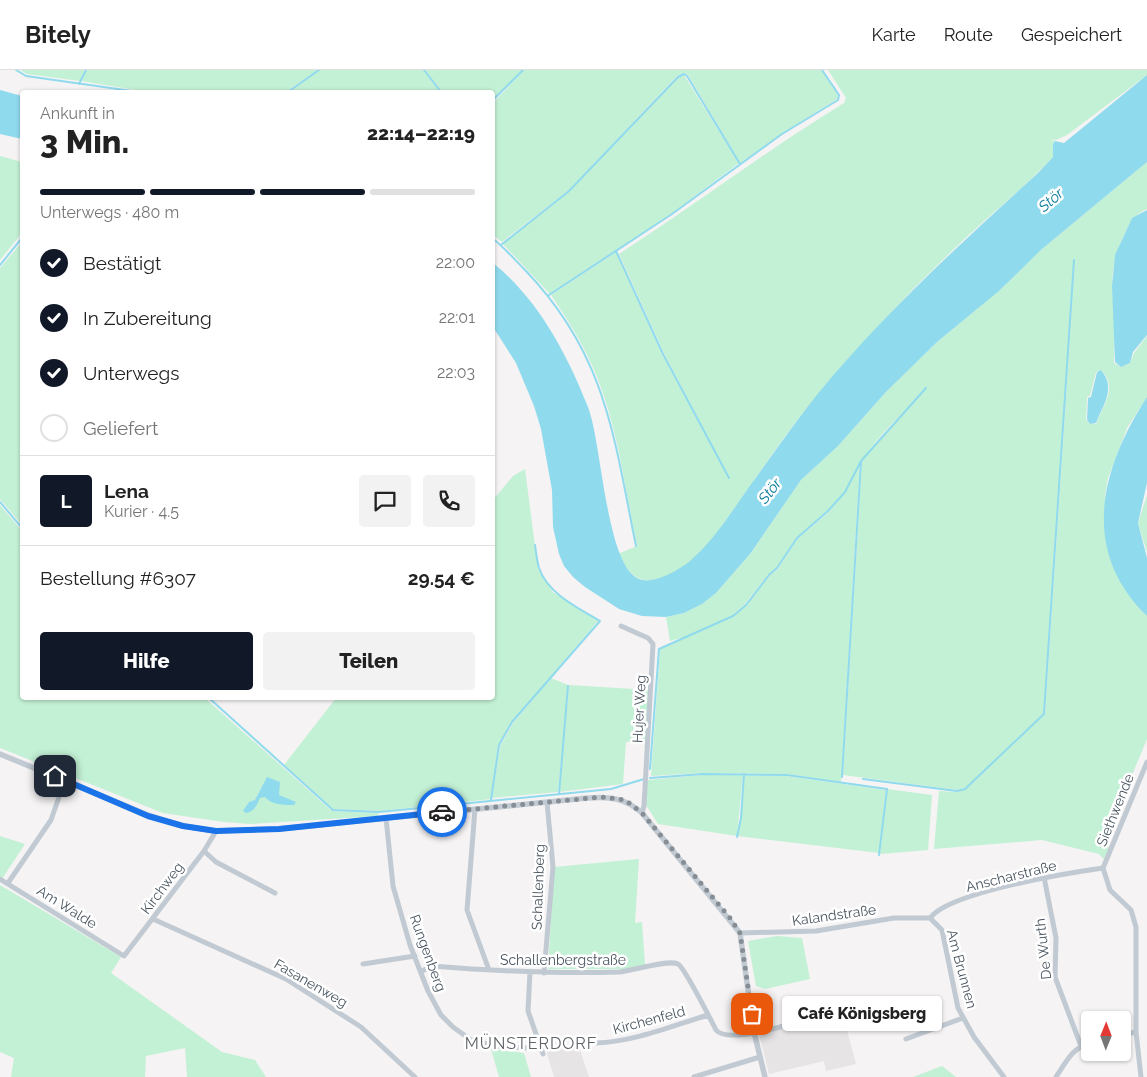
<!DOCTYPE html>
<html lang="de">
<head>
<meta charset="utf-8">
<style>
	body { margin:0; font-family:Raleway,sans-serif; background:#f2f2f2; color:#222; height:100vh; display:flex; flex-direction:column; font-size:19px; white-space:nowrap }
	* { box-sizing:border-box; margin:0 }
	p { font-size:16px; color:#767676 }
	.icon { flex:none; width:28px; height:28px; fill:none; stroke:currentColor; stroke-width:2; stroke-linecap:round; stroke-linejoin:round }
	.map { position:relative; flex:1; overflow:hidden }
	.panel { position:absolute; left:20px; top:20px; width:475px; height:610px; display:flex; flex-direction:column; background:#fff; border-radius:5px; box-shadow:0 1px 4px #0004 }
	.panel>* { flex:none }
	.needle { width:32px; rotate:1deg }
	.fabs { position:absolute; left:1081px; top:941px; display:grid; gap:10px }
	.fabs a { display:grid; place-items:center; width:50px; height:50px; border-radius:5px; background:#fff; box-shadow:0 1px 4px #0004; font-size:25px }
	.pin { position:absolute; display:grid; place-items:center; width:42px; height:42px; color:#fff; margin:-21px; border-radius:10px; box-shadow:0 2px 8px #0006 }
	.courier { position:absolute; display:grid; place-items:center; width:50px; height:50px; margin:-25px; border:4px solid #1a73e8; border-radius:50%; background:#fff; color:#222; box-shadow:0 1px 6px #0007 }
	.bubble { position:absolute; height:35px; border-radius:5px; background:#fff; box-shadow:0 1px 4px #0004; font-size:16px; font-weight:800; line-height:35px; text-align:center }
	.head em { font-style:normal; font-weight:800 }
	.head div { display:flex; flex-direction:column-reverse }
	.head { display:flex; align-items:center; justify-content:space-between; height:85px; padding:0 20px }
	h1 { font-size:32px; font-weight:800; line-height:38px }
	.bar { display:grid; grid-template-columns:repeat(4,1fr); gap:8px 5px; align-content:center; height:60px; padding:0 20px }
	.bar i { height:6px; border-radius:4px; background:#e0e0e0 }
	.bar .active { background:#111827 }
	.bar p { grid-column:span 4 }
	.line { display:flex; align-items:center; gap:12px; padding:0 20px; border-top:1px solid #e0e0e0 }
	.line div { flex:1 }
	.round { display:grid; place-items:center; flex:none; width:52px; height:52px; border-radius:5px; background:#f2f2f2 }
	ol { padding:0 20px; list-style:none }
	li { display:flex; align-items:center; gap:15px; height:55px }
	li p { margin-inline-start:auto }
	li .icon { padding:5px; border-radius:50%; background:#111827; color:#fff; stroke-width:4 }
	li:last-child { color:#767676 }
	li i { width:28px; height:28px; border:2px solid #e0e0e0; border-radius:50% }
	.button { display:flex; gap:10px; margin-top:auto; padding:10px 20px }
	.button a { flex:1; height:58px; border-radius:5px; background:#111827; color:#fff; font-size:20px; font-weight:800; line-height:58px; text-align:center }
	.button a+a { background:#f2f2f2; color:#222 }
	header { display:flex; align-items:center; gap:30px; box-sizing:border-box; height:70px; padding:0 25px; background:#fff; border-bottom:1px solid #e0e0e0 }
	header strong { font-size:24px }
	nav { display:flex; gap:28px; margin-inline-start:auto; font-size:18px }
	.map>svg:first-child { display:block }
</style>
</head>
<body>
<header>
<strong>Bitely</strong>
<nav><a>Karte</a><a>Route</a><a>Gespeichert</a></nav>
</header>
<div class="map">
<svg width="1147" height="1007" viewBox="0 0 1147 1007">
	<rect width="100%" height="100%" fill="#f5f3f3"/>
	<path fill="#e6e4e5" d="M834,946L844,949L856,994L826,1001L824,991L769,1004L759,964Z
		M578,974L589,1007H554L546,980Z"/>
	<path fill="#c3f1d5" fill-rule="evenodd" d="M20,0H85L80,11L27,4Z
		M86,0H318L286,22H148L81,11Z
		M320,0H423L440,22H290Z
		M425,0H522L493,30L492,22H442Z
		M524,0H821L838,25L837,29L781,64L740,93L688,5L684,3L677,6L569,120L502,172L493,165V33Z
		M828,0H1147V5L1067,65L1056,70L1050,69L1055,71L1053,74L1055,83L1053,87C1022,120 986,148 953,180C905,225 860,275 817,326C790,357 767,392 743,426C726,451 706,484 679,499C649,517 634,515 618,484L637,476C624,414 617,348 590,291C579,267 565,246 551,225L616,182L662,284L729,408L664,283L619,184C695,135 767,80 844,33L846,28Z
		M684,5L739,93L672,143L550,224L503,174L570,121L678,7Z
		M0,86L22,92V163L0,190Z
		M1147,92V139C1132,146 1130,153 1123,167C1108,200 1113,215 1114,250C1115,264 1114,278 1114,293L1121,297L1130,293L1134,283L1147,266V327L1127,358L1108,408L1105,426L1106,466L1139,538L1147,546V669L1120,734L1121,738L1107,775L1109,778L1104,789L1099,784L1042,770L934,779L939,721L957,722L966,719L1045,644L1075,194L1044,644L973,711L965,718L957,720L843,705L862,391L884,363L930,315L884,362L861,391L845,421L828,441L796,468L777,498L768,505L745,534L733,545L695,564L670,571L666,547L684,543L702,534L716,523L750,484L801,410L838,376L885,323L937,272L999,221L1042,179ZM1101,300C1119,317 1102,337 1096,354H1090L1086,350L1087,327L1090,326L1096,302Z
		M22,172V455L0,429V198Z
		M860,393L841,712L787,704L703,703L651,706L660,579L733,546L746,535L769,506L778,499L797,469L829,442L845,422Z
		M525,399L538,499L553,522L598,551L512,652L498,675L491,729L379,741L333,739L284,695L336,628H492L493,430L513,406Z
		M1147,425V483L1138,453Z
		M0,435L22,461V628H205L332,741L378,743V746L250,754L224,752L163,743L0,678Z
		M551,608L568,615L558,722L492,728L500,676L513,653Z
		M569,615L650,620L646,671L626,672L623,714L559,722Z
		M703,705H743L737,766L658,754L646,735L647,710Z
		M744,705L786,706L886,720L879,783L737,766L741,748Z
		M887,719L932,725L928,780L880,784Z
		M0,766L25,774L2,809L0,808Z
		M639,789L635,853L642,852L645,895L632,899H548L554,797Z
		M0,815L121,887L111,903L222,982L255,990L266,1007H187L185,978L146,986L145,1007H11L14,988L0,982Z
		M777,866L802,868L810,909L765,919L756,916L748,871Z
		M491,979L524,983L531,1007H499Z
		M942,996L956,1007H913Z"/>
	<path fill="#90daee" d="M1147,5V92L1042,179L999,221L937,272L885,323L838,376L801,410L750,484L716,523L702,534L684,543L666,547L642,546L619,539L585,517L573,507L564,496L559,484L553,457L552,420L541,359L534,336L516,293L493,257V193C538,229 567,284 588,337C602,373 606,496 639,509C653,515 679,500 690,491C714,470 731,443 749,417C771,387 792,356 816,326C883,244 960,174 1038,103L1053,87V74L1055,71L1064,73Z
		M0,20L22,26V69L0,64Z
		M1147,140V265L1133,282L1130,293L1121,297L1115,292L1112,216L1115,185L1132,148Z
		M1101,300C1117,318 1102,337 1096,353L1090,354L1087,350L1088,328L1091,327L1097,302Z
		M1147,327V413L1138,453L1147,488V546C1079,480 1101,398 1147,327Z
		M267,707L280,712L279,725L296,732L294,735C283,735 272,735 265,727L260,728C257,735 254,742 246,743L243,741L249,732L255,730Z"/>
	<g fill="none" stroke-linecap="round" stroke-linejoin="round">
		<path stroke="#90daee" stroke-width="2" d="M16,0L26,6L139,22
			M424,0L441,22
			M79,14L86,0
			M288,22L319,0
			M492,31L523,0
			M492,168C504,177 514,189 525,200C606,284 614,367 636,476
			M501,175L569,121L678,7L684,4L687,6L740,94
			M616,181L663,284L729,408
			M0,195L22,168
			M549,225L672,144L782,64L838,30L839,25L822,0
			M0,432L22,458
			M209,628L333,740L379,742L440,736L611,719L644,709
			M650,699L659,579L733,546L746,535L769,505L777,498L797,468L828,441L845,422L861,391L926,318
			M842,707L861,392
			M650,708L703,704L787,705L887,719L879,785
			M863,709L957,721L965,719L1044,644L1074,190
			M559,724L568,616
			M491,730L499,675L512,652L600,551C578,538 548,524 539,498C537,491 536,482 535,475
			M737,767L741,748L744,704"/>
		<path stroke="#c1cad2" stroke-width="5" d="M621,556L648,568L653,574L644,736L642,743
			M475,739L467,840L489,900
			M386,748L393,816L410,875L428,921L441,945L453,957L471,970L496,976L542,979
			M204,781L216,792L275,823
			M1103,798L1110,820L1131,840L1136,857V962L1141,1007
			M1103,798L1147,692
			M1044,807L1056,868L1055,907L1081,976
			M0,809L124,886L204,781L216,761
			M8,813L51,750L65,710
			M930,848C949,822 1068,803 1103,798
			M153,849L286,909L361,957L415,1007
			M740,863L816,861L894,848H930L942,860L958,938L974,967L1004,1007
			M363,894L415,886
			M422,901L432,896C494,901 556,904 619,902C633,901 668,889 678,894C684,897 711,950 716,960C730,977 811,947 832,942
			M530,902L528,941L543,984
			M544,903L553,797L547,732
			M1122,965L1136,962
			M906,969L963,948
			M596,973C633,972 672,956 708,945
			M694,1007L760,987
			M1056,1007C1066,992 1072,978 1090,973"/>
		<path stroke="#c1cad2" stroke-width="5.5" d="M0,684L148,745L183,756L216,761L279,759L587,728C609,726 625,728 642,743L740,863L754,962L765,1007"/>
	</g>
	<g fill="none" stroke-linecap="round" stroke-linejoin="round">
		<path stroke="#868d94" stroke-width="5" stroke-dasharray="0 9" d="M442,742L602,727L625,730L642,743L730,848L740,863L752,944"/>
		<path stroke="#1a73e8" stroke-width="6" d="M55,706L148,746L183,756L216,761L279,759L442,742"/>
	</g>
	<g text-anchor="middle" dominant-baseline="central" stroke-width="5" stroke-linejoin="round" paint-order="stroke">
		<g font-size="14" fill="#4a5661" stroke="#fff">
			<text transform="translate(639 639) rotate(-87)">Hujer Weg</text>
			<text transform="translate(1115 740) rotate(-68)">Siethwende</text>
			<text transform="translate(1011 806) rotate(-14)">Anscharstraße</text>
			<text transform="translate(538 817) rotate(-88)">Schallenberg</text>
			<text transform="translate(162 818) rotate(-53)">Kirchweg</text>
			<text transform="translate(67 837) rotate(32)">Am Walde</text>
			<text transform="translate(834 845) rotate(-8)">Kalandstraße</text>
			<text transform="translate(1043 879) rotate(-96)">De Wurth</text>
			<text transform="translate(428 883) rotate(70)">Rungenberg</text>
			<text x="563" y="890">Schallenbergstraße</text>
			<text transform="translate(962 899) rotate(75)">Am Brunnen</text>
			<text transform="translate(311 913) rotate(30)">Fasanenweg</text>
			<text transform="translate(649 950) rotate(-15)">Kirchenfeld</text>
		</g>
		<g font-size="15" font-style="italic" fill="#0c7c9b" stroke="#fff">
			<text transform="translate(1051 130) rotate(-41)">Stör</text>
			<text transform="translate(770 421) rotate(-52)">Stör</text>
		</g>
		<g font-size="16" letter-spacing="1" fill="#5f6368" stroke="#fff">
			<text x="531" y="973">MÜNSTERDORF</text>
		</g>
	</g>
</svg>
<div class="fabs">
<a><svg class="needle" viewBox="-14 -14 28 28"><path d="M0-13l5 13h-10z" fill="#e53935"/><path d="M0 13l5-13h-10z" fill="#767676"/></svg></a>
</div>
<div class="pin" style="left:752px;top:944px;background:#ea580c"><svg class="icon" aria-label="bag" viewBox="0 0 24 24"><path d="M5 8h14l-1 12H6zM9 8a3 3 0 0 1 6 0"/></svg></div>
<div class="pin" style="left:55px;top:706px;background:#1f2937"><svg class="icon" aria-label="home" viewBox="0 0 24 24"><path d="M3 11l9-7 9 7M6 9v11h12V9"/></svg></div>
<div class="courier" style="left:442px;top:742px"><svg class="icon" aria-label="car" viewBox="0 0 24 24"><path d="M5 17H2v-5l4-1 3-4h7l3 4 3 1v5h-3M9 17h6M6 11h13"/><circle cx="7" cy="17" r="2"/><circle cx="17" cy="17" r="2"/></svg></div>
<div class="bubble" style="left:782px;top:926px;width:160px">Café Königsberg</div>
<section class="panel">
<div class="head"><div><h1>3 Min.</h1><p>Ankunft in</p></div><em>22:14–22:19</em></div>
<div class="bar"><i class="active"></i><i class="active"></i><i class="active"></i><i></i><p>Unterwegs · 480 m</p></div>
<ol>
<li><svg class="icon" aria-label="check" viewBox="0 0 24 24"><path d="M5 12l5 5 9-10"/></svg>Bestätigt<p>22:00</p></li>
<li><svg class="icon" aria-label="check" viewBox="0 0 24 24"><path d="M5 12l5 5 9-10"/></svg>In Zubereitung<p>22:01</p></li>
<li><svg class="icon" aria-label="check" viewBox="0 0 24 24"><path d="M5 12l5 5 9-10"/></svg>Unterwegs<p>22:03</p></li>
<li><i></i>Geliefert</li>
</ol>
<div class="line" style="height:90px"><b class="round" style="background:#111827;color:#fff">L</b><div><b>Lena</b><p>Kurier · 4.5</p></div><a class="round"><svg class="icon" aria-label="chat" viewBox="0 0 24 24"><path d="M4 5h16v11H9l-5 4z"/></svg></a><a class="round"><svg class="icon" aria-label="phone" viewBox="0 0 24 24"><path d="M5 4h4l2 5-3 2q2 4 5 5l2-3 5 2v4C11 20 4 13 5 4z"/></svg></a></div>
<div class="line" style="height:65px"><div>Bestellung #6307</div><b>29.54 €</b></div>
<div class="button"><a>Hilfe</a><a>Teilen</a></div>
</section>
</div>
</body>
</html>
